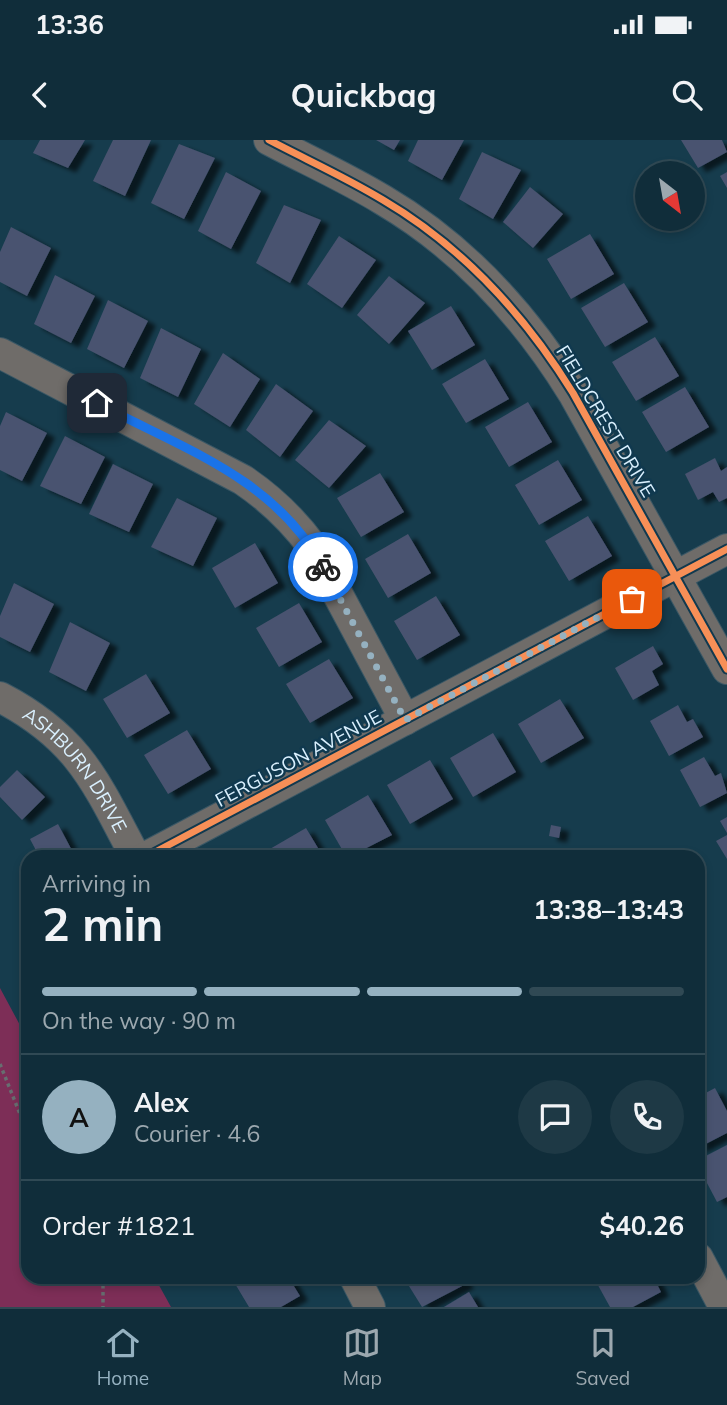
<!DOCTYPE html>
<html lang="en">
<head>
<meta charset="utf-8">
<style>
	body { margin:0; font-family:Mulish,sans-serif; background:#1e3945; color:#f1f3f6; height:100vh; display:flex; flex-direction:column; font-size:26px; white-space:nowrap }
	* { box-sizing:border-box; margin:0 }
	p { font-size:23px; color:#9ca8af }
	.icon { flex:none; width:38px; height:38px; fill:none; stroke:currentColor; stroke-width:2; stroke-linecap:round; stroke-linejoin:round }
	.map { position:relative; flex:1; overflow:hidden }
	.details { position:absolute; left:21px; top:710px; width:684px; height:434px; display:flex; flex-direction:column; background:#102d3a; border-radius:21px; box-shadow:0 4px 10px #0003,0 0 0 2px #304954 }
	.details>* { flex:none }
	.needle { width:46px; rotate:149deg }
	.controls { position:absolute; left:635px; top:21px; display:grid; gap:14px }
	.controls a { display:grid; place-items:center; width:70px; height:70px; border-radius:50%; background:#102d3a; box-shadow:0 4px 10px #0003,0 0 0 2px #304954; font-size:35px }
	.pin { position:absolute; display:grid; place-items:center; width:60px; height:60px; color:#fff; margin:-30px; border-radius:14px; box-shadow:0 4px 10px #0006 }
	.courier { position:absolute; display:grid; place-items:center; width:70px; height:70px; margin:-35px; border:5px solid #1a73e8; border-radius:50%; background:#fff; color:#222; box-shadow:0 2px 9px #0007 }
	.head em { font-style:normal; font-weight:700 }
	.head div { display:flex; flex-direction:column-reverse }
	.head { display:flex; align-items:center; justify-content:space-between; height:119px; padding:0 21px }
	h1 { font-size:46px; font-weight:700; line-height:52px }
	.bar { display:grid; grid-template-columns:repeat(4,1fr); gap:10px 7px; align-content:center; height:84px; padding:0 21px }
	.bar i { height:9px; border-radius:5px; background:#304954 }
	.bar .selected { background:#95b1c0 }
	.bar p { grid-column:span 4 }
	.line { display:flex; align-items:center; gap:18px; padding:0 21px; border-top:2px solid #304954 }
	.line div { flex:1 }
	.round { display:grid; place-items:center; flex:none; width:74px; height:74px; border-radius:37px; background:#1e3945 }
	.status { display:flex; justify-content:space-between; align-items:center; height:49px; padding:0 35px; background:#102d3a; direction:ltr }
	.status svg { height:19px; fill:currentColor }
	header { display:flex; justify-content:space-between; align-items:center; height:91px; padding:0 21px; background:#102d3a; font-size:32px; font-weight:700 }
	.menu { display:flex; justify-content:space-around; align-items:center; height:98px; border-top:2px solid #304954; background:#102d3a; font-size:19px; color:#9ca8af }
	.menu a { display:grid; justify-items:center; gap:4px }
	.menu .selected { color:#95b1c0 }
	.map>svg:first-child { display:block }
</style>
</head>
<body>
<div class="status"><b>13:36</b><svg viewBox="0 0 49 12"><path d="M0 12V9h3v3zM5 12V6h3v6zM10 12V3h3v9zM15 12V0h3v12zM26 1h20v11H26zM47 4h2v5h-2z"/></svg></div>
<header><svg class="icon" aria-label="back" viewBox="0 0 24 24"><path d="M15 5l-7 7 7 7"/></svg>Quickbag<svg class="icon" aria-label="search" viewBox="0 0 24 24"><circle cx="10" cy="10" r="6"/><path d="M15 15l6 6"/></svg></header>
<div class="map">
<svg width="727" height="1167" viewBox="0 0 727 1167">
	<defs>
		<filter id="shadow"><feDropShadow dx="8" dy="4.5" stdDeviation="2" flood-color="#0009"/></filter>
	</defs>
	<rect width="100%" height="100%" fill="#163c4d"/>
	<path fill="#7d2e57" d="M0,848L28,900V1138H155L171,1167H0Z"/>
	<path fill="#49536f" filter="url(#shadow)" d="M40,0H85L68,28L33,13Z
		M113,0H151L125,56L93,41Z
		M376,0H400L394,10Z
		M418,0H464L442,40L408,21Z
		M681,0H722L727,12L698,28Z
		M179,4L215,18L184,79L151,63Z
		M482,12L521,30L493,79L459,59Z
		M226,32L261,51L231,109L198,91Z
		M727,32V48L720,36Z
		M530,47L563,74L533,108L503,82Z
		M284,65L321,80L290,143L256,123Z
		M11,87L51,108L27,156L0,142V112Z
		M590,94L614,134L571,159L547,119Z
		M339,96L376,120L342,168L307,144Z
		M55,135L95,156L71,203L34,184Z
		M389,136L425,163L389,204L357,175Z
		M624,143L648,182L605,207L581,168Z
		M108,160L148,181L124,228L87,209Z
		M451,166L475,205L432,230L408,191Z
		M161,188L201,209L178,257L140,238Z
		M655,197L679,236L636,261L612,222Z
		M223,213L260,239L230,287L194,264Z
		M485,219L509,259L466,283L442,244Z
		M276,244L313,271L280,317L246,290Z
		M685,247L709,287L666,312L642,272Z
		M528,262L552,302L509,327L485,287Z
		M6,272L47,293L22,341L0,330V286Z
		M329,280L366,306L329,348L295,320Z
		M65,296L105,317L81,364L40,346Z
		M715,318L721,331L727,327V358L719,362L713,352L698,360L685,334Z
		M558,320L582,360L539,385L515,345Z
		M113,324L153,344L129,392L89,374Z
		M380,333L404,372L361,397L337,358Z
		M177,358L217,378L193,426L151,407Z
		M588,376L612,416L569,441L545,401Z
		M408,394L431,433L388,458L365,419Z
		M255,403L278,443L235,468L212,428Z
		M14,443L54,464L30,512L0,497V476Z
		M436,456L460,495L417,520L394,481Z
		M299,463L322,502L279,527L256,488Z
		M70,482L110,503L86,551L49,532Z
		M653,506L663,524L652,531L659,545L633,560L615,528Z
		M329,519L353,558L310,583L286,544Z
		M146,534L170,573L127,598L103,559Z
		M560,559L584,598L541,623L518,584Z
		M678,565L687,582L693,579L703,597L669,616L650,581Z
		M187,590L211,629L168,654L144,615Z
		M493,593L516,632L473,657L450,618Z
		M704,617L715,636L721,633L727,653L700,667L680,630Z
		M430,620L453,659L410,684L387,645Z
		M17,630L45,657L22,680L0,657V647Z
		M368,655L392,695L347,718L325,680Z
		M727,677V693L720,681Z
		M58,684L76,718H40L30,699Z
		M551,685L561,687L559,698L549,696Z
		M306,688L324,718H266L263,713Z
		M727,695V719L716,701Z
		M715,948L727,971V993L698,1008V957Z
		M727,1005V1057L717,1062L698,1026V1020Z
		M241,1138H289L300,1156L281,1167H249L234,1142Z
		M404,1138H462L466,1144L422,1167Z
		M594,1138H654L661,1152L633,1167H610Z
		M469,1152L478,1167H444Z"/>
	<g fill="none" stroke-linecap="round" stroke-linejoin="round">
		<g stroke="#3a5765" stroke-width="32">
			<g id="minor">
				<path d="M269,0C307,20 347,38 383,60C463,107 524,174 573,253L727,529"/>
				<path d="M0,213L243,340C271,359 292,379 312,406L405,580"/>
				<path id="s1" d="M0,557C79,598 96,642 136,718"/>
				<path d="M144,718L727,409"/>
				<path d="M698,1118L724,1167"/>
				<path d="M355,1138L370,1167"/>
			</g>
		</g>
		<path stroke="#676e70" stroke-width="3.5" stroke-dasharray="3.5 3.5" stroke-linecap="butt" d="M0,924L28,994
			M103,1138V1167"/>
		<use href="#minor" stroke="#6f6c69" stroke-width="30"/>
		<g stroke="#10394f" stroke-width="11">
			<path id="cycleway" d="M269,0C307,20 347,38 383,60C463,107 524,174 573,253L727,529
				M144,718L727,409"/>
		</g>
		<use href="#cycleway" stroke="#f78f57" stroke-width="7"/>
	</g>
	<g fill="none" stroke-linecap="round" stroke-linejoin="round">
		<path stroke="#95b1c0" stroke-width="7" stroke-dasharray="0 12.6" d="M323,427L405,580L632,459"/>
		<path stroke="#1a73e8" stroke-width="9" d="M97,263C183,309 275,338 323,427"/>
	</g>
	<g text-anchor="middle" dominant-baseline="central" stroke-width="5" stroke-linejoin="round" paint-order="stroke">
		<g font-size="19" fill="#daf0fe" stroke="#10394f">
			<text transform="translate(606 281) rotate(59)">FIELDCREST DRIVE</text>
			<text transform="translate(298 618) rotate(-28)">FERGUSON AVENUE</text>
			<text stroke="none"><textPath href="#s1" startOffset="107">ASHBURN DRIVE</textPath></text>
		</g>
	</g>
</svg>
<div class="controls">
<a><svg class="needle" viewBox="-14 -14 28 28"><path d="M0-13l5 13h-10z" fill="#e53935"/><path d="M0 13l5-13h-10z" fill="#9ca8af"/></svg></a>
</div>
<div class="pin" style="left:632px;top:459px;background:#ea580c"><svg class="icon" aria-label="bag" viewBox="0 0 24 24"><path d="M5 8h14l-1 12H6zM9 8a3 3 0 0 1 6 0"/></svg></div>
<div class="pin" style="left:97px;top:263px;background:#1f2937"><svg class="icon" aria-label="home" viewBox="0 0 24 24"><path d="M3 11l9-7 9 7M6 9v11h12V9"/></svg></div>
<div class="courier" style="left:323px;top:427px"><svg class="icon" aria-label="bike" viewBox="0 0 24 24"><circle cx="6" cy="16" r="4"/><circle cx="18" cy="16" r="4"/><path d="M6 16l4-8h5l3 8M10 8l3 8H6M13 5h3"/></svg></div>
<section class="details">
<div class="head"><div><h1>2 min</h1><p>Arriving in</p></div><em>13:38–13:43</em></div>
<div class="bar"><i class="selected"></i><i class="selected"></i><i class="selected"></i><i></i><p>On the way · 90 m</p></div>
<div class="line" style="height:126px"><b class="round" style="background:#95b1c0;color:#111">A</b><div><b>Alex</b><p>Courier · 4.6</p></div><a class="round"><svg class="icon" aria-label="chat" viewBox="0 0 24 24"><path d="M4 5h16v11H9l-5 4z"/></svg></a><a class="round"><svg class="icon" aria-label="phone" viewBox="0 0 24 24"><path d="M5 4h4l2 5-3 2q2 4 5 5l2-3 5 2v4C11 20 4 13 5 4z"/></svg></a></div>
<div class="line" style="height:91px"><div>Order #1821</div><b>$40.26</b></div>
</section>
</div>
<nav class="menu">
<a class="selected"><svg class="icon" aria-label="home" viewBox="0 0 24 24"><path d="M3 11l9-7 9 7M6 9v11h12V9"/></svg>Home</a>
<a><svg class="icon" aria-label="map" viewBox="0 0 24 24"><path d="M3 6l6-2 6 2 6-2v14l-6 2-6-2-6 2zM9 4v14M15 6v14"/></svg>Map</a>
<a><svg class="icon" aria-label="saved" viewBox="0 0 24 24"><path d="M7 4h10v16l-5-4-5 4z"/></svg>Saved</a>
</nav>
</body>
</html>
